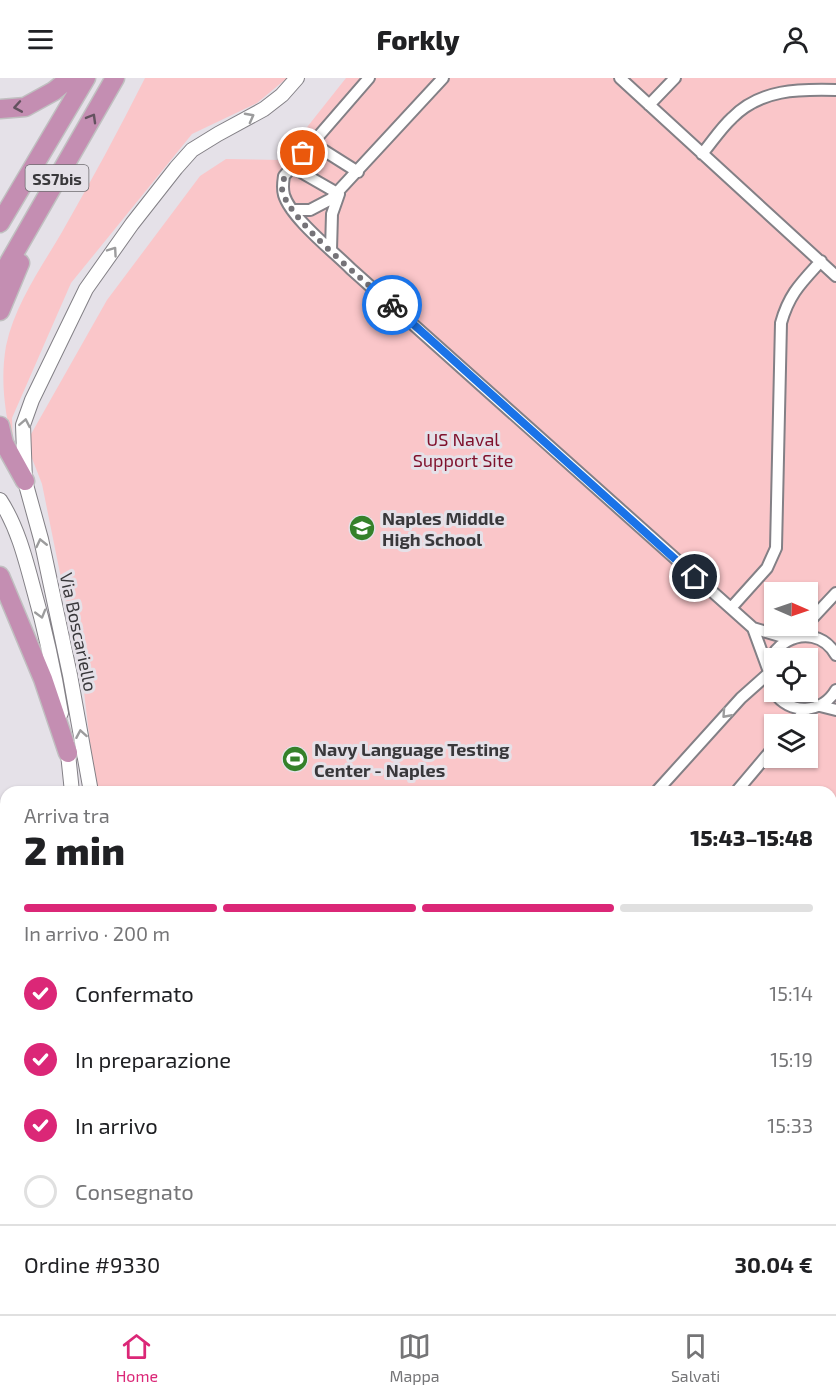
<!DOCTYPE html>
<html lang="it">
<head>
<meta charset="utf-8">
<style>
	body { margin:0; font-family:"Exo 2",sans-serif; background:#f6f6f6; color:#202124; height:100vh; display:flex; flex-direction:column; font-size:22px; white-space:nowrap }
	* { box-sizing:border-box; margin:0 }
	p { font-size:20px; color:#757577 }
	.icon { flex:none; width:33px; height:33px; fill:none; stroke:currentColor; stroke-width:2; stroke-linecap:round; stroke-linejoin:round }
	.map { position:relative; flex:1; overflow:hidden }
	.panel { position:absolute; left:0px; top:708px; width:837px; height:528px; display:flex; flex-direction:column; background:#fff; border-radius:18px 18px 0 0; box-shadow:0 2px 4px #0004 }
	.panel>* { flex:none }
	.needle { width:39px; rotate:92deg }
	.fabs { position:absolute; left:764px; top:504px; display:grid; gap:12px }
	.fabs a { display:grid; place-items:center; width:54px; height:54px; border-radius:0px; background:#fff; box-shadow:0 2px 4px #0004; font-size:30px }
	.pin { position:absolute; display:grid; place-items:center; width:51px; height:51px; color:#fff; margin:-26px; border:3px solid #fff; border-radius:50%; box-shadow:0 2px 6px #0007 }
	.courier { position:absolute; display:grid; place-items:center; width:60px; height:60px; margin:-30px; border:4px solid #1a73e8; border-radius:50%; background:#fff; color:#222; box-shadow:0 2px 8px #0007 }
	.summary em { font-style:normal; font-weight:800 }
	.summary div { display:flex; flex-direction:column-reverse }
	.summary { display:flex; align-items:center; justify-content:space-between; height:102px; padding:0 24px }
	h1 { font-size:39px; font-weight:800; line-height:45px }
	.bar { display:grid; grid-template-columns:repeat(4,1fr); gap:9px 6px; align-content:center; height:72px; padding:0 24px }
	.bar i { height:8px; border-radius:4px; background:#e0e0e0 }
	.bar .current { background:#db2777 }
	.bar p { grid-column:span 4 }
	.line { display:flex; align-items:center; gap:15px; padding:0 24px; border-top:2px solid #e0e0e0 }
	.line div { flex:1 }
	ol { padding:0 24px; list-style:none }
	li { display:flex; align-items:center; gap:18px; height:66px }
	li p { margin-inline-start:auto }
	li .icon { padding:6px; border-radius:50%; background:#db2777; color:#fff; stroke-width:4 }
	li:last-child { color:#757577 }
	li i { width:33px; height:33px; border:3px solid #e0e0e0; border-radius:50% }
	header { display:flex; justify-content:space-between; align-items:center; height:78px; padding:0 24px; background:#fff; font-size:27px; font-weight:800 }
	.tabs { display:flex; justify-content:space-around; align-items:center; height:84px; border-top:2px solid #e0e0e0; background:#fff; font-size:16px; color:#757577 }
	.tabs a { display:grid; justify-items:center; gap:3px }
	.tabs .current { color:#db2777 }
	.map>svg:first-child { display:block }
</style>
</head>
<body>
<header><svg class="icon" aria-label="menu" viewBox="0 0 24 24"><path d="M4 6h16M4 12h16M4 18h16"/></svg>Forkly<svg class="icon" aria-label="person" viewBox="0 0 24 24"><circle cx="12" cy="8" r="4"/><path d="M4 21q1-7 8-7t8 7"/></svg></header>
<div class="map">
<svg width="836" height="1236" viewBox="0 0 836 1236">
	<rect width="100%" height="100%" fill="#e5e1e8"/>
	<path fill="#fac6c9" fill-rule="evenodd" d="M145,0H287L257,25L192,56L71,205L12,340L13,368C5,335 0,303 6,268C15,226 41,190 62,154C91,103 119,52 145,0Z
		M346,0H836V1236H75L77,1230H831V714H96L84,614L42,406L26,365L107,222L200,98L226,81L281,82ZM774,514H807V548H774ZM774,580H807V614H774ZM774,646H807V680H774Z
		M6,1121V1201L0,1200V1193Z"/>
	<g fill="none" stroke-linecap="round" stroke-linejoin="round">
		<g stroke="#838086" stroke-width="14">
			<path id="minor" d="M369,0L284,98C283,105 282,110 284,117C291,140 333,173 351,191L753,550L790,561
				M620,0L836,198
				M649,27L675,0
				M312,65L358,94
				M702,76C712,64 721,50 732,40C760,11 799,11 836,12
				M292,89L339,116
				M292,132H310L331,121L443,0
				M331,172L332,136L339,116
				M731,530L767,490L776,470L781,245C789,216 801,205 821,183
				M807,546L836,515
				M753,550L768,591
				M774,613C749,571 812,535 836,577
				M774,614C789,637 822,636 836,612
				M820,628L836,632
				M793,646L807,631
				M656,714L741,620L768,596
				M736,714L774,669
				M524,1230V1236
				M570,1230V1236
				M63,1236L64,1230"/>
		</g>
		<g stroke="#838086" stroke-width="16">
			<path id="tertiary" d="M0,422C17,448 25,479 33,509C45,551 54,592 61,635
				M67,666L72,714
				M91,714L70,597L41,461L25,403L23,347L32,322L86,211L132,146L176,90L192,72L218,56L264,31L282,17L297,0"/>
		</g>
		<g stroke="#c0bfc0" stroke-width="21">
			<path id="trunk" d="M0,31L25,29L54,13L70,0
				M0,145L86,0
				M0,200L115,0
				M0,233L20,185
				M0,348L4,365L25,403
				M0,498L43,601L68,675"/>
		</g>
		<use href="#minor" stroke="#fff" stroke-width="10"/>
		<use href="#tertiary" stroke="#fff" stroke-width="14"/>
		<use href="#trunk" stroke="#c48eb2" stroke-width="18"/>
	</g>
	<defs><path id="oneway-chevron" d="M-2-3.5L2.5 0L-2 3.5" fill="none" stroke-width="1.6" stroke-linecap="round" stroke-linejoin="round" transform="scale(1.5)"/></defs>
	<g stroke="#63525f">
		<use href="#oneway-chevron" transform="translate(18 29) rotate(170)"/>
		<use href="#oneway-chevron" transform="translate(92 40) rotate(-60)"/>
	</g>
	<g stroke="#9c9c9d">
		<use href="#oneway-chevron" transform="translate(250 39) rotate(-28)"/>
		<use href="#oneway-chevron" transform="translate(113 173) rotate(-55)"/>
		<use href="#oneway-chevron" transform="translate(25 345) rotate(-79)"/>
		<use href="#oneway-chevron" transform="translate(41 465) rotate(-103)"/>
		<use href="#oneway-chevron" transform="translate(41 536) rotate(74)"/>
		<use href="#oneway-chevron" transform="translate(726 636) rotate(132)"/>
		<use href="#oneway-chevron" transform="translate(81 656) rotate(-100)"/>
	</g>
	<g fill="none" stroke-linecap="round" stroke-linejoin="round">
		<path stroke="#757378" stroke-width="6" stroke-dasharray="0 10.8" d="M303,75C296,85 282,96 282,110C283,138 369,207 392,227"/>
		<path stroke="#1a73e8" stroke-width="8" d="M392,227L695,499"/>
	</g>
	<defs>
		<g id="school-disc" transform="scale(1.35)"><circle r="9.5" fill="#35812a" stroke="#e5e1e8"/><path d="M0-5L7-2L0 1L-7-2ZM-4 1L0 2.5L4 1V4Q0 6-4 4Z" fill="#fff"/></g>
		<g id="stadium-disc" transform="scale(1.35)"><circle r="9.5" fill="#35812a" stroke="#e5e1e8"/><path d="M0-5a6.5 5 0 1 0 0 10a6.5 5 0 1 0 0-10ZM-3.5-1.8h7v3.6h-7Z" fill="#fff"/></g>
	</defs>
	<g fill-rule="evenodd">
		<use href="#school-disc" x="362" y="450"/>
		<use href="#stadium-disc" x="295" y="681"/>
	</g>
	<g text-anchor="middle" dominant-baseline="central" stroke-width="6" stroke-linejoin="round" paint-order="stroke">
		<rect fill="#e5e1e8" stroke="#6d6b6f" stroke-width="1.5" x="25.5" y="87" width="63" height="26" rx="4.5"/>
		<g font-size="16" font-weight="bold" fill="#39383b">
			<text x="57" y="100">SS7bis</text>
		</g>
		<g font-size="18" fill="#7f112c" stroke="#e5e1e8">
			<text x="463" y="361">US Naval<tspan x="463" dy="21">Support Site</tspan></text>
		</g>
		<g font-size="18" font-weight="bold" fill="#39383b" stroke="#e5e1e8" text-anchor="start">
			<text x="382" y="440">Naples Middle<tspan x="382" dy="21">High School</tspan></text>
			<text x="314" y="671">Navy Language Testing<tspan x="314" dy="21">Center - Naples</tspan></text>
		</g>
		<g font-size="18" fill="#39383b" stroke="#e5e1e8">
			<text transform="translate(79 554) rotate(78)">Via Boscariello</text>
		</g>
	</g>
</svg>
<div class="fabs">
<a><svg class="needle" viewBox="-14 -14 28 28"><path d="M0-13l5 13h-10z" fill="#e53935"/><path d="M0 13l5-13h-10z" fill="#757577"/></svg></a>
<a><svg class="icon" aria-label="locate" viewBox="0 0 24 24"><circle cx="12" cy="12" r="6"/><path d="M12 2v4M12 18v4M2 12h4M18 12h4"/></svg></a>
<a><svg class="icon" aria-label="layers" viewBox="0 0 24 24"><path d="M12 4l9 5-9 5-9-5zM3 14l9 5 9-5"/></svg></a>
</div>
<div class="pin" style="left:303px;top:75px;background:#ea580c"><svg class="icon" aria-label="bag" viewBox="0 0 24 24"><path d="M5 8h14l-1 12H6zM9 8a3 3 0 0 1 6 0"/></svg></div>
<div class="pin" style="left:695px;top:499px;background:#1f2937"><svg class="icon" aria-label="home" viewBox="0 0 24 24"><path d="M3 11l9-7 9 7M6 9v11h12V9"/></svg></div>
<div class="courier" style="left:392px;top:227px"><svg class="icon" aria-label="bike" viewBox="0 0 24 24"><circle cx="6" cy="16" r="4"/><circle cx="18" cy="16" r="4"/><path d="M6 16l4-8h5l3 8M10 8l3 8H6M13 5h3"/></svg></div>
<section class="panel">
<div class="summary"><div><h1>2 min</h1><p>Arriva tra</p></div><em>15:43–15:48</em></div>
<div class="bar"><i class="current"></i><i class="current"></i><i class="current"></i><i></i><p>In arrivo · 200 m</p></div>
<ol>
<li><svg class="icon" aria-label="check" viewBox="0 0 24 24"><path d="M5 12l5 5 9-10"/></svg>Confermato<p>15:14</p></li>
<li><svg class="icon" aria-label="check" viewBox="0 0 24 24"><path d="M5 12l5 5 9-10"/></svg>In preparazione<p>15:19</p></li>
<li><svg class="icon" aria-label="check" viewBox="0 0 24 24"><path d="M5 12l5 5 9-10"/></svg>In arrivo<p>15:33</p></li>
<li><i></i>Consegnato</li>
</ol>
<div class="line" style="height:78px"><div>Ordine #9330</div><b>30.04 €</b></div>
</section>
</div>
<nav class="tabs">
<a class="current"><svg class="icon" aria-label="home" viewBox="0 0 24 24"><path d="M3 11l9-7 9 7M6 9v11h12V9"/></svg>Home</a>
<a><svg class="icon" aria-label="map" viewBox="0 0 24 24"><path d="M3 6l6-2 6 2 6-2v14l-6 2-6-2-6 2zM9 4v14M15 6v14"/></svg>Mappa</a>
<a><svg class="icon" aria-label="saved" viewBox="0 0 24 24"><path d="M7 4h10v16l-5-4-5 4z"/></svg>Salvati</a>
</nav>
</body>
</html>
